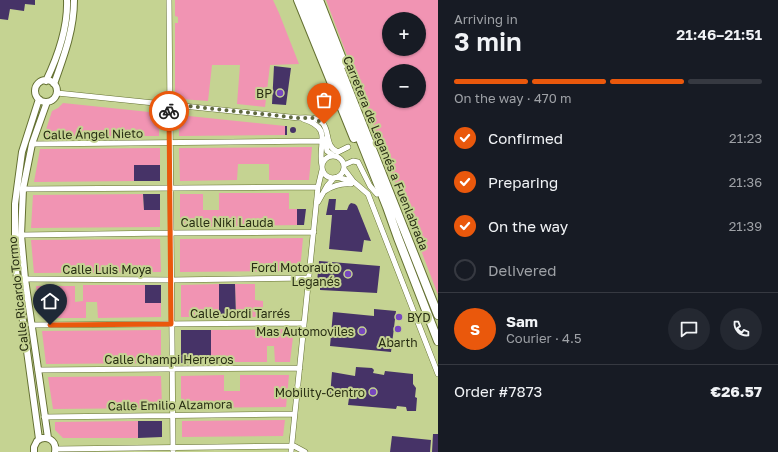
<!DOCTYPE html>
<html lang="en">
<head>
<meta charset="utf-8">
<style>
	body { margin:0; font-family:"Golos Text",sans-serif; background:#242831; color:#f1f3f6; height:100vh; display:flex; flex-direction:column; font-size:15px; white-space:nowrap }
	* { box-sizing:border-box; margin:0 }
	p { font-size:13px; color:#9ea1a6 }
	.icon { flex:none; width:22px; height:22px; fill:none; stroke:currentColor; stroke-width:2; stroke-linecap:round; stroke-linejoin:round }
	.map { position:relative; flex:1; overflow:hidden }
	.drawer { display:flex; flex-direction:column; background:#171b24; width:340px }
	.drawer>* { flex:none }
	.tools { position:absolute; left:382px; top:12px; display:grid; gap:8px }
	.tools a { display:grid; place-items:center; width:44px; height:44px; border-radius:50%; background:#171b24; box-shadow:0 1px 3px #0004; font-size:20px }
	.pin { position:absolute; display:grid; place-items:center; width:34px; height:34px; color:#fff; margin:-41px -17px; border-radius:50% 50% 50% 0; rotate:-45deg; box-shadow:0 0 4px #0007 }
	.pin .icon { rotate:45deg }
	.courier { position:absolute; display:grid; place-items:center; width:40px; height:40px; margin:-20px; border:3px solid #ea580c; border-radius:50%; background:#fff; color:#222; box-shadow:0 1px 5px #0007 }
	.headline em { font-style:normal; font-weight:600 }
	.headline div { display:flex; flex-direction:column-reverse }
	.headline { display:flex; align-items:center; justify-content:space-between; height:68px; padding:0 16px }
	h1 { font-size:26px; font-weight:600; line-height:30px }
	.bar { display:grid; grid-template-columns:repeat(4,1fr); gap:6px 4px; align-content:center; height:48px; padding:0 16px }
	.bar i { height:5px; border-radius:3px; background:#363941 }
	.bar .active { background:#ea580c }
	.bar p { grid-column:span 4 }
	.line { display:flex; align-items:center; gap:10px; padding:0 16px; border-top:1px solid #363941 }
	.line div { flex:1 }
	.round { display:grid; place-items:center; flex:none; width:42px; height:42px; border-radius:21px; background:#242831 }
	ol { padding:0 16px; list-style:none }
	li { display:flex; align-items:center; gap:12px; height:44px }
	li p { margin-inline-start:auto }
	li .icon { padding:4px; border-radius:50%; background:#ea580c; color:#fff; stroke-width:4 }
	li:last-child { color:#9ea1a6 }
	li i { width:22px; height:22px; border:2px solid #363941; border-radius:50% }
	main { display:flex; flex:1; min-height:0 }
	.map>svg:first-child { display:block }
</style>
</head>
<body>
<main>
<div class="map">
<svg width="438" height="452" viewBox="0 0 438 452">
	<rect width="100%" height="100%" fill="#c5d392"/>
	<path fill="#f194b3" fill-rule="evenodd" d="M175,0H273L279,13L299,64L270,65L265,107L237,104L240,65H212L208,101L181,99L178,97L175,93V23H178V17L175,16Z
		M326,0H438V295ZM389,19H419V49H389ZM389,71H419V101H389Z
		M63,103L159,113V136H44L52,111L58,108Z
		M179,115L285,126V135L179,136Z
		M312,147L309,180H269V164H238L237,180L180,181L179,148Z
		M160,148V165L134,166V181L34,182L40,149Z
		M219,193H289V209H297V225L180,227V194H203V210H219Z
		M143,194L144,210H160V227L31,228L33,195Z
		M303,238L300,271L180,272V239Z
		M160,239L161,272L34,273L31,240Z
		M219,284V317H181V285Z
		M235,284H255V300L263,301V317H236Z
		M83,285H145V302L161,303V317L98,318L97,302H86V318H57L56,302H38L36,286H75V302L83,301Z
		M294,329L290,362H275L274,346H267V362H211V330Z
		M161,330V363L46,364L42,331Z
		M224,375V391H240V375H289L286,407L181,408V376Z
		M161,376L162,408L53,409L48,377Z
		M285,420L283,436L182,437V421Z
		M138,421V438H63L55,430V422Z"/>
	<path fill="#463367" d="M0,0H35V5L25,4L24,11L10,9L8,20L0,19Z
		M274,66L291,68L286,105L272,104Z
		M285,126H287V135H285Z
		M290 130a3 3 0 1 1 6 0a3 3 0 1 1-6 0Z
		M134,165H160V181H134Z
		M143,194H160V210H144Z
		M329,199H336L335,210H347L349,205L351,203L355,204L357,206L371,241L364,240L362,252L329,249L332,215H326Z
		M297,209H306L304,225H297Z
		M319,261L380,266L377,293L320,290V283L317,282Z
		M219,284H235L236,317H219Z
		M145,285H161V303H145Z
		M374,309L396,311L391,352L330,346L333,312L374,316Z
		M181,330H211V362L181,363Z
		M356,367L372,368L374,370L373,373L384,375L385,371L413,374V384L416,388L415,397L417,398L416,411H407L406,407L397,406L396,409L348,405L349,398L330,396L332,372L355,376Z
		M138,421H162V437L138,438Z
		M433,434H438V452H432Z
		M392,436L431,440L430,452H390Z"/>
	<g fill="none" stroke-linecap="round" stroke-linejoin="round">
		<g stroke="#647032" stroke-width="6">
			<path id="minor" d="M169,0L173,452
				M57,93L299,118C340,114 318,144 338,152L348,147
				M303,119C334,129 317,143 322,166
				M325,139L327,151L334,156
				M32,144L322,141
				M322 167a11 11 0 1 1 22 0a11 11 0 1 1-22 0Z
				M344,165L353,161L358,162L370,186L377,194
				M344,169L353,181
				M337,177L354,182L368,194L438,374
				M23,189L318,187
				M325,191C334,185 341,183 351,184
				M318,202L327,186L334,178
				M21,235L170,233L314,232
				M25,279L171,280L309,278
				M31,325L304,323
				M38,370L300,368
				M44,417L295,414
				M56,449L291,446H294L305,452
				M291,452L318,187L322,170"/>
		</g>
		<g stroke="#647032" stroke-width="8">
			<path id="tertiary" d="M35 91a11 11 0 1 1 22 0a11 11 0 1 1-22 0Z
				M46,81C58,56 68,27 67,0
				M54,84C64,56 74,30 74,0
				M39,99L22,152L15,204V263L39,439
				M47,102L32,144L23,189L21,235L25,279L48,438
				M34,452V447L37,441C46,434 57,440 55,452"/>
		</g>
		<g stroke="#647032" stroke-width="10">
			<path id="trunk" d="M298,0L354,138
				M305,0L387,207L398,238L438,341
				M313,0L438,315
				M319,0L344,64"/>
		</g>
		<use href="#minor" stroke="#fff" stroke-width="5"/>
		<use href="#tertiary" stroke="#fff" stroke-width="6"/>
		<use href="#trunk" stroke="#fff" stroke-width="8"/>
	</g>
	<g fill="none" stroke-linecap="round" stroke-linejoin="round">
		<path stroke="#5f683f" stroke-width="4" stroke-dasharray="0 7.2" d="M169,111V104L299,118H314L324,124"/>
		<path stroke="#ea580c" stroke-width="5" d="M50,325L171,324L169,111"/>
	</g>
	<g fill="#7747be" stroke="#c5d392" stroke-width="1.5">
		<circle cx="280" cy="93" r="4"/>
		<circle cx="348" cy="274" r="4"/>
		<circle cx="399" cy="317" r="4"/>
		<circle cx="398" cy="329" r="4"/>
		<circle cx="362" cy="331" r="4"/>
		<circle cx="373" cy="392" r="4"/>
	</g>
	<g text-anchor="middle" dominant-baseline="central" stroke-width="4" stroke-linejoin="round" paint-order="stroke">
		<g font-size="12" fill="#282e13" stroke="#c5d392" text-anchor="end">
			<text x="272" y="93">BP</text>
			<text x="340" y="267">Ford Motorauto<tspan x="340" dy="14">Leganés</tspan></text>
			<text x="407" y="317" text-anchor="start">BYD</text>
			<text x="354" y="331">Mas Automoviles</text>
			<text x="398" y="342" text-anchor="middle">Abarth</text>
			<text x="365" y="392">Mobility-Centro</text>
		</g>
		<g font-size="12" fill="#282e13" stroke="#c5d392">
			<text transform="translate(93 134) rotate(-1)">Calle Ángel Nieto</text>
			<text transform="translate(386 153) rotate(68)">Carretera de Leganés a Fuenlabrada</text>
			<text x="227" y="222">Calle Niki Lauda</text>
			<text x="107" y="269">Calle Luis Moya</text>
			<text transform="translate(18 294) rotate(-96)">Calle Ricardo Tormo</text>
			<text x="240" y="313">Calle Jordi Tarrés</text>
			<text x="169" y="359">Calle Champi Herreros</text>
			<text transform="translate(170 405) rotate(-1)">Calle Emilio Alzamora</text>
		</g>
	</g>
</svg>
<div class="tools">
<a>+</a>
<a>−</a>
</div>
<div class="pin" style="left:324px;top:124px;background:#ea580c"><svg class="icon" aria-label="bag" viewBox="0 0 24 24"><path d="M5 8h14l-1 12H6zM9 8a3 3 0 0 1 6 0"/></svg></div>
<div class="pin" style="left:50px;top:325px;background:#1f2937"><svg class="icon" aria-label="home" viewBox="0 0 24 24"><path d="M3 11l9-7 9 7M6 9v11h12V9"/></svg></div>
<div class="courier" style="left:169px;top:111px"><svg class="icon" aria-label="bike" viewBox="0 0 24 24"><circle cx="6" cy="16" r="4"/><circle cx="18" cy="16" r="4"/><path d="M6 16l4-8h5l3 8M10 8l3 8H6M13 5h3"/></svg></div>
</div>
<section class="drawer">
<div class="headline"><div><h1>3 min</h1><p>Arriving in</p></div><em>21:46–21:51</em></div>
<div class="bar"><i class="active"></i><i class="active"></i><i class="active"></i><i></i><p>On the way · 470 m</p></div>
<ol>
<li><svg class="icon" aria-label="check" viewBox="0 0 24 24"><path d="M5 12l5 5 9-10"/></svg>Confirmed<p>21:23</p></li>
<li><svg class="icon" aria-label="check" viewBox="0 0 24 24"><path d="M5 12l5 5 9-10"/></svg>Preparing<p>21:36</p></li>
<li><svg class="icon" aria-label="check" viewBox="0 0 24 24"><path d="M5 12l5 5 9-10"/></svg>On the way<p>21:39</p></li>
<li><i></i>Delivered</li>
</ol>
<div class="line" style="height:72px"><b class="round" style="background:#ea580c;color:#fff">S</b><div><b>Sam</b><p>Courier · 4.5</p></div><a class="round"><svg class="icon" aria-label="chat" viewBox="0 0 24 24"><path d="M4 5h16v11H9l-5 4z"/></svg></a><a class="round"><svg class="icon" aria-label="phone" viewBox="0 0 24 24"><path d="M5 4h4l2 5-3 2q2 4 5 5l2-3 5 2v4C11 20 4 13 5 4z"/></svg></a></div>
<div class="line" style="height:52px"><div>Order #7873</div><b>€26.57</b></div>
</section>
</main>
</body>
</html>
